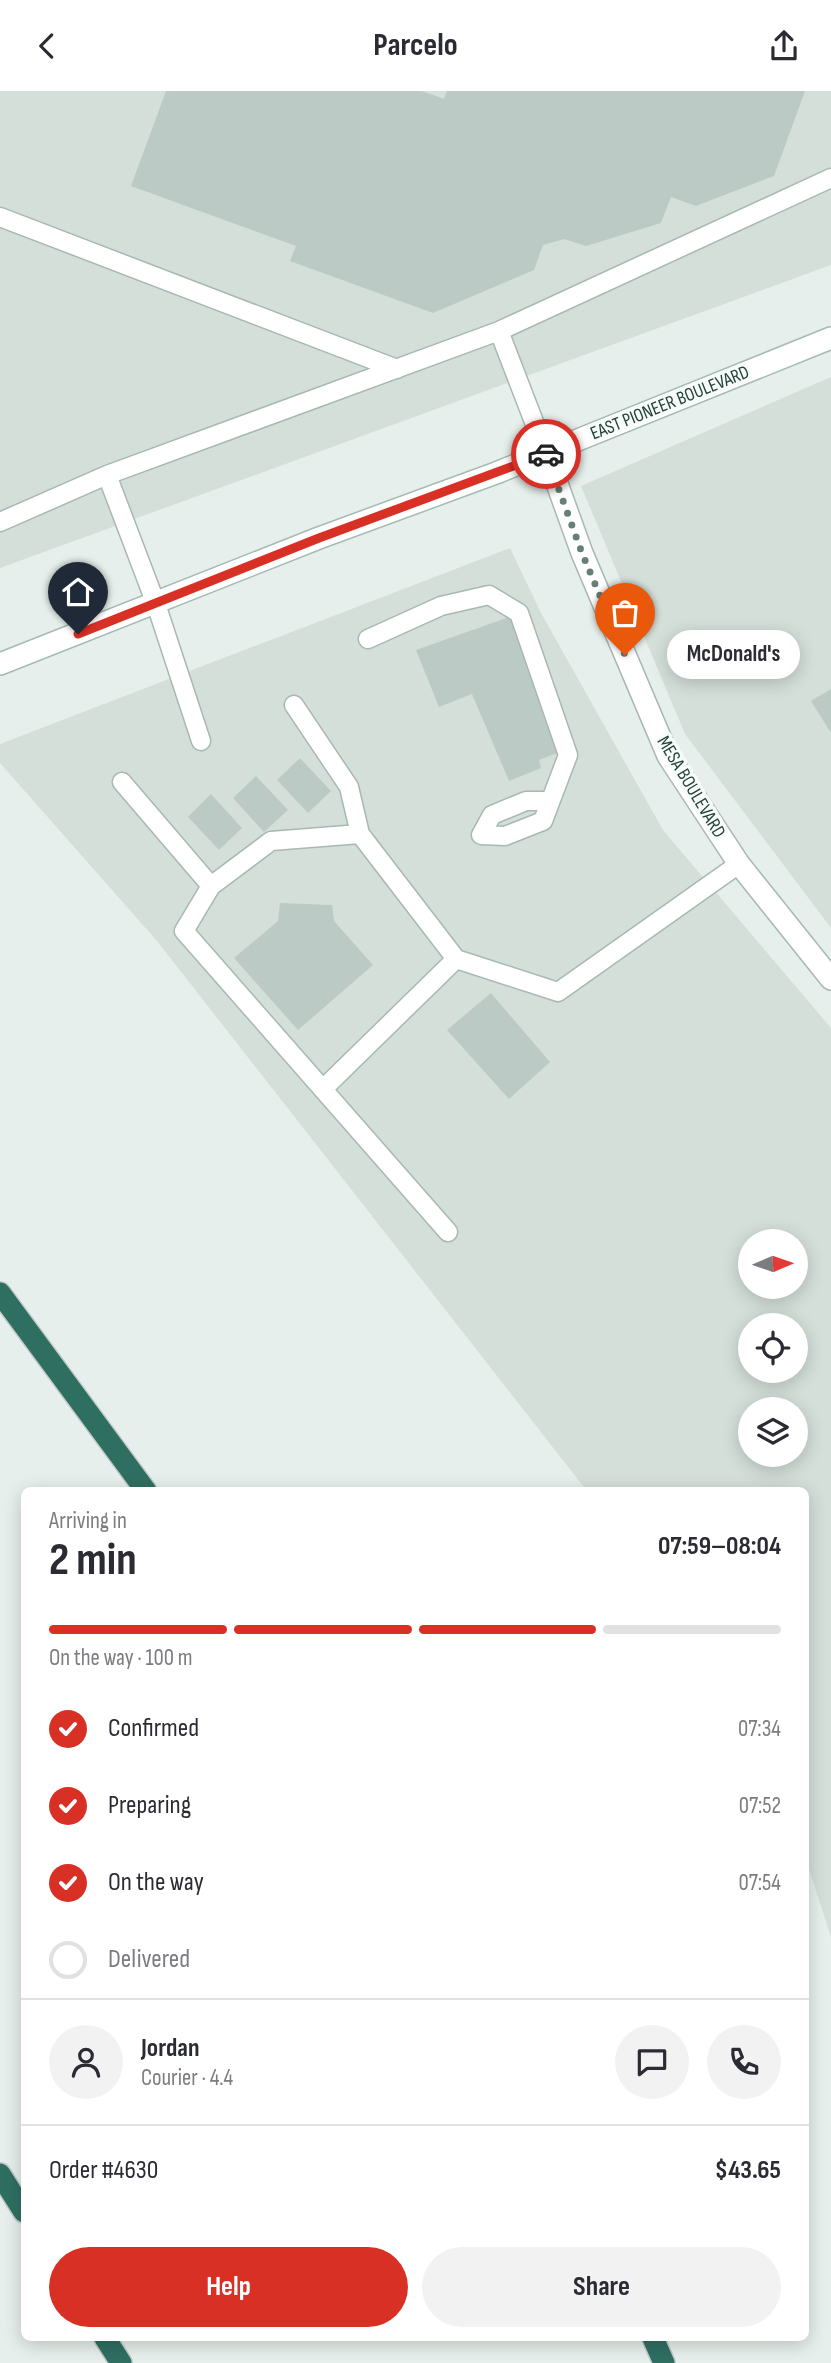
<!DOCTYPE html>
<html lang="en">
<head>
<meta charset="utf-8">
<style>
	body { margin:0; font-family:"Sofia Sans Condensed",sans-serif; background:#f2f2f3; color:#2b2b33; height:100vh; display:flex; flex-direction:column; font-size:26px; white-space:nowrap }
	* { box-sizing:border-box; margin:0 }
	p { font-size:23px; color:#7c7c81 }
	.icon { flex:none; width:38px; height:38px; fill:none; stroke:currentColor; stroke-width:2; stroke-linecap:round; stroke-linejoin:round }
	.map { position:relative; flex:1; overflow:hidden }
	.details { position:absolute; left:21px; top:1396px; width:788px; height:854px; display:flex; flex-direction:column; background:#fff; border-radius:10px; box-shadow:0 4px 18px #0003 }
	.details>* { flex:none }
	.needle { width:46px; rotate:88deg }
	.buttons { position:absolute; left:738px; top:1138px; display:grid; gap:14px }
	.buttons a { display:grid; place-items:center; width:70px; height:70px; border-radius:50%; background:#fff; box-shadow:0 4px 18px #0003; font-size:35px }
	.pin { position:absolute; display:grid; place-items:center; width:60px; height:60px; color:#fff; margin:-72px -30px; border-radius:50% 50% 50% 0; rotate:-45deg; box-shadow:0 0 7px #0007 }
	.pin .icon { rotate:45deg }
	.courier { position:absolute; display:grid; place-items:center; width:70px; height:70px; margin:-35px; border:5px solid #d93025; border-radius:50%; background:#fff; color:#222; box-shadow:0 2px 9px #0007 }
	.bubble { position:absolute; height:49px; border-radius:24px; background:#fff; box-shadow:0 4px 18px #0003; font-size:23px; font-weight:700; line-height:49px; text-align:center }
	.overview em { font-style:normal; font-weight:700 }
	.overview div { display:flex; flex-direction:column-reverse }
	.overview { display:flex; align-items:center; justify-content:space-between; height:119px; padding:0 28px }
	h1 { font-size:46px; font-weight:700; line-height:52px }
	.bar { display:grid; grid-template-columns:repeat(4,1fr); gap:10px 7px; align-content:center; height:84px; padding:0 28px }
	.bar i { height:9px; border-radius:5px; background:#e1e1e2 }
	.bar .selected { background:#d93025 }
	.bar p { grid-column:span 4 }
	.line { display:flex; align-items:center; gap:18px; padding:0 28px; border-top:2px solid #e1e1e2 }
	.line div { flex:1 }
	.round { display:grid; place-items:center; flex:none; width:74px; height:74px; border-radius:37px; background:#f2f2f3 }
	ol { padding:0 28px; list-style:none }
	li { display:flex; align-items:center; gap:21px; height:77px }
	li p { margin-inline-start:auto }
	li .icon { padding:7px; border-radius:50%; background:#d93025; color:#fff; stroke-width:4 }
	li:last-child { color:#7c7c81 }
	li i { width:38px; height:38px; border:4px solid #e1e1e2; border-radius:50% }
	.action { display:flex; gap:14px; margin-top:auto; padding:14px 28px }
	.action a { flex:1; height:80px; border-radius:42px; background:#d93025; color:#fff; font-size:28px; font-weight:700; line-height:80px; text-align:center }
	.action a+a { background:#f2f2f3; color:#2b2b33 }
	header { display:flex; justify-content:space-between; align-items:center; height:91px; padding:0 28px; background:#fff; font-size:32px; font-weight:700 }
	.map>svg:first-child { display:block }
</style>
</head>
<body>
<header><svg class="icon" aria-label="back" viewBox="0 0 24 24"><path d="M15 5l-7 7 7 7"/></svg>Parcelo<svg class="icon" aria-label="share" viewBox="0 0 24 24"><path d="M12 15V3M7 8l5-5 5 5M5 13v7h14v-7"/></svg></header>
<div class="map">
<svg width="831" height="2272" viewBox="0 0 831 2272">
	<rect width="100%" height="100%" fill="#e6efeb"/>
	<path fill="#d4dfda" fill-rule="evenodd" d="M0,0H831V174L0,477Z
		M831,286V837L685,643L581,395Z
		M510,457L541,522L663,739L831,937V1846L805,1766V1400H587L157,850L0,672V653ZM751,1150H796V1195H751ZM751,1234H796V1279H751ZM751,1318H796V1363H751Z"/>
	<path fill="#bbcac4" d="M166,0H422L444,8L447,0H805L774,85L696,115L671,106L661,132L586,155L564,148L543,154L534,179L433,222L290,170L296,155L131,95Z
		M512,525L560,661L539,669L541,677L509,690L472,603L439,616L416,559Z
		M831,598V642L811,610Z
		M300,667L331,700L308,722L277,689Z
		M256,685L288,719L264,741L233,707Z
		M211,703L242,737L219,759L188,726Z
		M280,812L332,814L334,830L373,874L298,939L234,867L278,830Z
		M491,902L550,971L509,1008L447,939Z"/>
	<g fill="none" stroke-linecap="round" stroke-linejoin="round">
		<g stroke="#a8b8b2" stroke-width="21">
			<path id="service" d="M0,126L397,278
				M546,362L499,240L831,87
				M0,431L107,384
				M368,548L441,515L489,504L519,522L568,664L543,730L505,745L481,744L492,724L526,710H550
				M294,614L349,696L360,743
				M201,650L156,513L107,384L499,240
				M122,691L211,795L184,840L448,1141
				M211,795L271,750L360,743L456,868L323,998
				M456,868L558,901L739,773"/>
		</g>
		<g stroke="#a8b8b2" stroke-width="24">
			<path id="tertiary" d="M546,362L582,462L668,665L739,773L831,888"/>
		</g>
		<g stroke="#a4bbb3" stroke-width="24">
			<path id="secondary" d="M0,573L319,447L496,382L831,247"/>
		</g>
		<g stroke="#c2cac8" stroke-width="24">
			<path id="motorway" d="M0,1202L146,1400
				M0,2083L24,2121
				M105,2247L121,2272
				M653,2247L664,2272"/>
		</g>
		<use href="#service" stroke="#fff" stroke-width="18"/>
		<use href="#tertiary" stroke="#fff" stroke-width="21"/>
		<use href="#secondary" stroke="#fff" stroke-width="21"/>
		<use href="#motorway" stroke="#2f6f62" stroke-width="21"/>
	</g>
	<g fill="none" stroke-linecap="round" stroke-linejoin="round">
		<path stroke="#687f78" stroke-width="7" stroke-dasharray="0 12.6" d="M546,363L582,462L625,564"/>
		<path stroke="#d93025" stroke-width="9" d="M78,543L319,447L546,363"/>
	</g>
	<g text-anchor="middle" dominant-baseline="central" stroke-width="7" stroke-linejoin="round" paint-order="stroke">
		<g font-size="19" fill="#24423a" stroke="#f7fbf9">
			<text transform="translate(670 312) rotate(-22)">EAST PIONEER BOULEVARD</text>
			<text transform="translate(691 696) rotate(59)">MESA BOULEVARD</text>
		</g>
	</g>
</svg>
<div class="buttons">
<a><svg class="needle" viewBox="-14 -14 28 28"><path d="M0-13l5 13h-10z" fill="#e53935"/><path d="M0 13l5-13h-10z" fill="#7c7c81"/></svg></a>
<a><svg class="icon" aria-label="locate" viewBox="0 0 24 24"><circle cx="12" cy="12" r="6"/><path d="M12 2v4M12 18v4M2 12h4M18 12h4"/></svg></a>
<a><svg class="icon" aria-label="layers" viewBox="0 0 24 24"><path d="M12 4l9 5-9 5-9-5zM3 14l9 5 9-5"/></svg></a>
</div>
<div class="pin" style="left:625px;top:564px;background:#ea580c"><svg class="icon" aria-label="bag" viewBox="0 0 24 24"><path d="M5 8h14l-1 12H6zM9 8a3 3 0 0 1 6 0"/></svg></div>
<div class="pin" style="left:78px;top:543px;background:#1f2937"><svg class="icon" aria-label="home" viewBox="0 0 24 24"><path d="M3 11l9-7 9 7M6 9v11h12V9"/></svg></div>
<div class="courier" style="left:546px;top:363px"><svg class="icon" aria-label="car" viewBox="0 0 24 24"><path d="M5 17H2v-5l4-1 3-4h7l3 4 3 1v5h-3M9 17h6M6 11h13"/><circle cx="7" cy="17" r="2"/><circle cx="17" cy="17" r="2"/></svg></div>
<div class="bubble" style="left:667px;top:539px;width:133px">McDonald's</div>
<section class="details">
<div class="overview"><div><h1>2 min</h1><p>Arriving in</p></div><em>07:59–08:04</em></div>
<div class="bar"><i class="selected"></i><i class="selected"></i><i class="selected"></i><i></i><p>On the way · 100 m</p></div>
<ol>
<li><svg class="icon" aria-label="check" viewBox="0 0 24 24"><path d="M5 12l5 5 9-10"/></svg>Confirmed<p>07:34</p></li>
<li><svg class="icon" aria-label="check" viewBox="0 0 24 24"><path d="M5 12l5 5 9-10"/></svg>Preparing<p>07:52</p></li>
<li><svg class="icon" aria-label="check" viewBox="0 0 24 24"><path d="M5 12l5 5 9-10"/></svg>On the way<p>07:54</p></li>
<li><i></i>Delivered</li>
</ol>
<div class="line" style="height:126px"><a class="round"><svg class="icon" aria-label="person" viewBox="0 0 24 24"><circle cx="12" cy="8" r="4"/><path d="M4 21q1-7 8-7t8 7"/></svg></a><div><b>Jordan</b><p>Courier · 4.4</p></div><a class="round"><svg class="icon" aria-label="chat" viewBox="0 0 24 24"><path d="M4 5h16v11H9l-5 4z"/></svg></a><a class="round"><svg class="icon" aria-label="phone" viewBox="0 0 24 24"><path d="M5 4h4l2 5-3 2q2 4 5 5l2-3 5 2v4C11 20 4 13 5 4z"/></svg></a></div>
<div class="line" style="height:91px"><div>Order #4630</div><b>$43.65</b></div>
<div class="action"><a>Help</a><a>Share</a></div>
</section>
</div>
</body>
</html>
